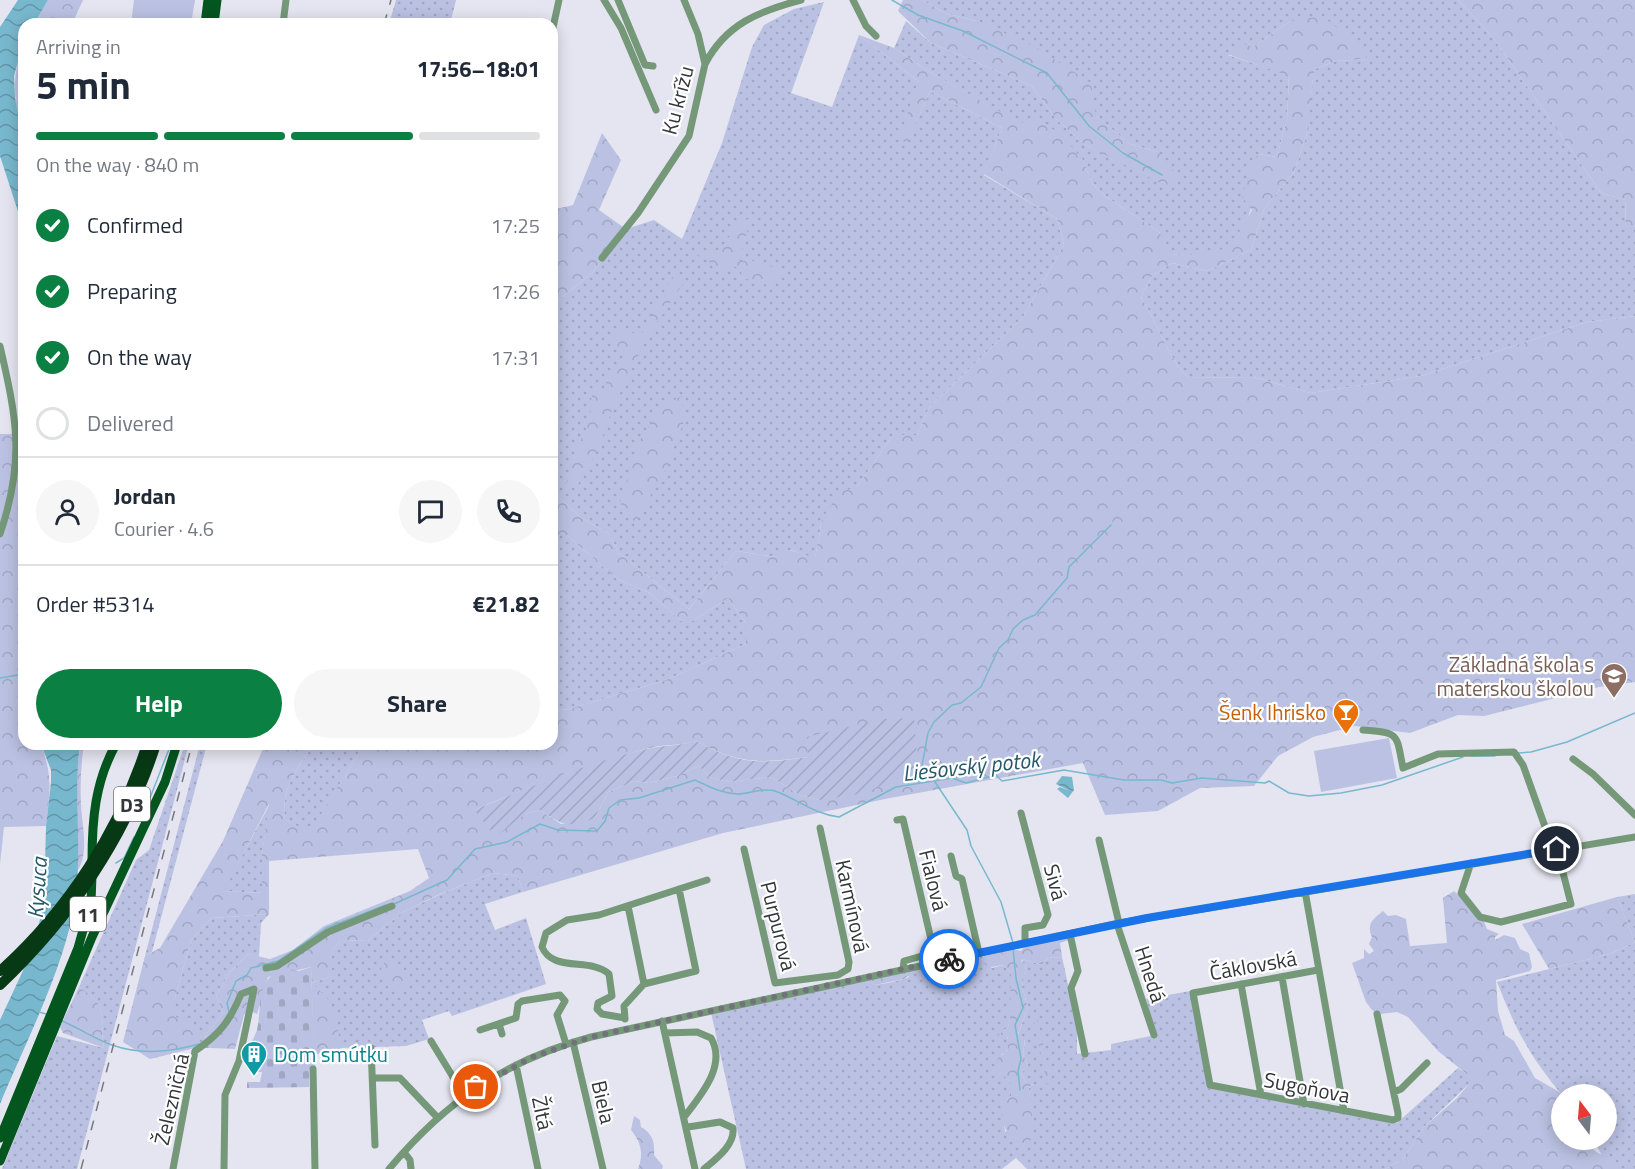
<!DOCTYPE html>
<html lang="en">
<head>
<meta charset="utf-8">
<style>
	body { margin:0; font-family:"Titillium Web",sans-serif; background:#f6f6f7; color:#1f2937; height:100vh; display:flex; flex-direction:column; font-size:22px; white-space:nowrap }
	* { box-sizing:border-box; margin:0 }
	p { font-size:20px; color:#747a83 }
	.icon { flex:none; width:33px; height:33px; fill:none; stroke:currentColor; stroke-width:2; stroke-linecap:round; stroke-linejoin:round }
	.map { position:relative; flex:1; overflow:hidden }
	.panel { position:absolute; left:18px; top:18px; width:540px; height:732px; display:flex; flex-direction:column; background:#fff; border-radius:18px; box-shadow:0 3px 15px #0003 }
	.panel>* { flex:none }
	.needle { width:39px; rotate:344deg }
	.buttons { position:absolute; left:1551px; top:1084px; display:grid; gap:12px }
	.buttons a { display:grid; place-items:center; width:66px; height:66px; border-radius:50%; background:#fff; box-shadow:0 3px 15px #0003; font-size:30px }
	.pin { position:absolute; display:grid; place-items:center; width:51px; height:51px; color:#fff; margin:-26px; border:3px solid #fff; border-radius:50%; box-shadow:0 2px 6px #0007 }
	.courier { position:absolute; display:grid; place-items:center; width:60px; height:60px; margin:-30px; border:4px solid #1a73e8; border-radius:50%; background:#fff; color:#222; box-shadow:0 2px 8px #0007 }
	.overview em { font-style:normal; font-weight:700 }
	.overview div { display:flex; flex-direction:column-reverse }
	.overview { display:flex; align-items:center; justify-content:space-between; height:102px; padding:0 18px }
	h1 { font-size:39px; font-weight:700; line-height:45px }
	.bar { display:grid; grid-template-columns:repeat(4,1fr); gap:9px 6px; align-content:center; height:72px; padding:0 18px }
	.bar i { height:8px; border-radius:4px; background:#e0e1e3 }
	.bar .active { background:#0b8043 }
	.bar p { grid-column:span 4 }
	.line { display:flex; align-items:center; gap:15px; padding:0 18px; border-top:2px solid #e0e1e3 }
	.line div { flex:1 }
	.round { display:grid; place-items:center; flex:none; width:63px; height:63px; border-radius:32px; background:#f6f6f7 }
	ol { padding:0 18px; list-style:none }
	li { display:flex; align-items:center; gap:18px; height:66px }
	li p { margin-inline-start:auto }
	li .icon { padding:6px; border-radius:50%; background:#0b8043; color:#fff; stroke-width:4 }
	li:last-child { color:#747a83 }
	li i { width:33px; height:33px; border:3px solid #e0e1e3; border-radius:50% }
	.primary-button { display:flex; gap:12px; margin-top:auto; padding:12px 18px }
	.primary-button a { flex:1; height:69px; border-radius:36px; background:#0b8043; color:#fff; font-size:24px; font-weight:700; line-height:69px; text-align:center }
	.primary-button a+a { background:#f6f6f7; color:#1f2937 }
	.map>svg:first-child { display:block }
</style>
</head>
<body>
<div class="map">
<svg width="1635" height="1169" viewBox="0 0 1635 1169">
	<defs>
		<pattern id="grass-dots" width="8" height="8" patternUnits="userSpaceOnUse" patternTransform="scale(1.5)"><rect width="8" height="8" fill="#bbc1e2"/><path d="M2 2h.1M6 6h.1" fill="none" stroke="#a1a6c3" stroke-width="1.8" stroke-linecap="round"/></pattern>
		<pattern id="forest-crowns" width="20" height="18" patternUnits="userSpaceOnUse" patternTransform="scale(1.5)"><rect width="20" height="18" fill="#bbc1e2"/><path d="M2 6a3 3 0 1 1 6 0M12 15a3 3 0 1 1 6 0" fill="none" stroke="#a1a6c3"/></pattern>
		<pattern id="cemetery-stones" width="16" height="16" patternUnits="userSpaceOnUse" patternTransform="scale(1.5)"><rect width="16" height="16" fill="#bbc1e2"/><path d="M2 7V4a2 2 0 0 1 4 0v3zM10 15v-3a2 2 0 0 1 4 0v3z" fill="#a1a6c3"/></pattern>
		<pattern id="garden-furrows" width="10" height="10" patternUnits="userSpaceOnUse" patternTransform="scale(1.5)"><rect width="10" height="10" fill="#bbc1e2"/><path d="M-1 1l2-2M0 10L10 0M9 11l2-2" fill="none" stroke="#a1a6c3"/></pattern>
		<pattern id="water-waves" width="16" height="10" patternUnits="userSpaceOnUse" patternTransform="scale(1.5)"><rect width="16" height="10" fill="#78b8ce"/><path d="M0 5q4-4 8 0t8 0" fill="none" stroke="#6396a8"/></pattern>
	</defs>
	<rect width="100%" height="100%" fill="#e4e5f0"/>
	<path fill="url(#grass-dots)" fill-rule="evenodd" d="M396,0H456L450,24H389Z
		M922,0H1458L1492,36L1601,193L1626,200L1625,227L1635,225V316L1587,322L1421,376L1310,393L1253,377L1189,378C1166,356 1159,324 1141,298L1151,277L1172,263L1207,271L1251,250L1264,209L1294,172L1310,125V95L1315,69L1336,61L1366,59L1291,21L1253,47L1228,55L1289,75L1287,119L1277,157L1258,154C1255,185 1254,239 1219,253C1207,258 1186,254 1172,255L1159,232L1105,196L1092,183L1083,160L930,72L894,48L906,21L931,43L1032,86L1056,119L1084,144L1117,160L1158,152L1130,144L980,22L945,13Z
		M824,2L791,93L832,107L859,35L918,81L907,142L930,91L1002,128L984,175L1057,219L1064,245L1023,317L929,408L917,435H893L857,487L822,519L815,559L791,550L776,557L736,551L689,609L619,553L608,533L580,517L552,491V305L592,273L626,229L654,220L682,239L722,143L752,47L764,25L794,9Z
		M552,535H567L617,579L650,593L681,621H693L728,598L746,623V644L666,680L569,709L552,711Z
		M185,744H189L77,1169H2L57,1036L104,1048C98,1015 112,1009 79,987L136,860L149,850Z
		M200,744H207L152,952L145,956Z
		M314,744H364L310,833L285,820C280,789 297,769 314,744Z
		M270,804L262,854V893L223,891Z
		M493,873L518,876L523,892L485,904L495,930L526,918L546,984L452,1016L449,1011L422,1020L429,1039L406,1046L341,1048L312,983L332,976V951L340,941L368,940L403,912L443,893Z
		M1635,894V1169H1610L1593,1140H1606V1095H1562C1529,1055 1516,1030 1497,982L1610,954L1635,942L1617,897Z
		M269,914L261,923L259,957L248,954L230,972L216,996L223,1013L205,1036L211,1048H195L175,1016V998L191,940L212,918Z
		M956,956H984L982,960L992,968L1003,965L1011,973C1012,992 1012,1010 1008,1028L1004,1030L1009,1041L1008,1050L1001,1055L1004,1074L1013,1086L1011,1097L1002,1102L1005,1132L1031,1120L1029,1088L1033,1084L1026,1082L1021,1074L1028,1065L1023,1055L1025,1041L1018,1035L1028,1007L1022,987L1026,965L1022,963L1023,959L1042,965L1048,958L1062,957L1077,1026V1054L1111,1050V1044L1156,1035L1146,999L1190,991L1209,1088L1397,1123L1458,1068L1474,1079L1424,1127L1402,1160L1385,1169H1027L1016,1158L1002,1169H746L710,1008ZM906,972L909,977C890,984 871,987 852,983Z"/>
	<path fill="url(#forest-crowns)" fill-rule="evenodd" d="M48,0H83L72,24H34Z
		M903,0H922L945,13L980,22L1035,47L1091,83L1096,116L1130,144L1158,152L1180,179L1170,188L1084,144L1056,119L1032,86L931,43L898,11Z
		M1458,0H1635V226L1625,229L1626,200L1601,193L1492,36Z
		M1322,16L1366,51V59L1336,61L1315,69L1310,95V125L1294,172L1264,209L1251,250L1207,271L1172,263L1151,277L1141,298C1159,324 1166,356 1189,378L1253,377L1310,393L1421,376L1587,322L1635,316V682L1599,687L1484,716L1458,715L1410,733L1355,726L1313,737L1278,756L1254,786L1200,788L1158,811L1105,815L1083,763L890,798L723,833L523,892L518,876L493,873L440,894L403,912L368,940L340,941L332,951V976L312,983L331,1002L342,1048L314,1055L311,967L268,977L257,1014L248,1010L244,1015L235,1049L211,1048L205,1036L223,1013L216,996L230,972L248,954L270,959L293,950L324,926L410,891L429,878L418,849L269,861V914L212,918L191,940L175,998V1016L202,1034L195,1048L150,1059L123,1042L145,956L160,948L223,841L265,744H314C297,769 280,789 285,820L310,832L364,744H552V711L569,709L666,680L746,644V623L728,598L693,621H681L650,593L617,579L567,535H552V491L580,517L608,533L619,553L689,609L736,551L775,557L790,550L815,558L822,519L840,492L857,487L893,435H917L929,408L1023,317L1064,245L1057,219L984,174L1002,128L930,91L907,143L899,140L918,81L859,35L894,48L930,72L1020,123L1033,120L1059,132L1083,160L1092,183L1105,196L1159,232L1173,255C1224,253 1227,256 1252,210L1242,197L1251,166L1258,154L1277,157L1287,119L1289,76L1227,54L1244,44L1253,47L1291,21ZM808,737L819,800L800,795L771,777L729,782L709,777L699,766L677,776L649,783L635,781L608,792L595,818L561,824L540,810L525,814L474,810C530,787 587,764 646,749C662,744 680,746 696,741C741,765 760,763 808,757ZM269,804L262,854V893L224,891Z
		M24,40V142C13,105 11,76 24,40Z
		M602,133L621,160L599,210L626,229L592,273L552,305V210L573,205Z
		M751,219L738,262L750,260L783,270L771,286L743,278L739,266L722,270L695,253L720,252L739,220Z
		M674,274L684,282L645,341L612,410L599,447L576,488H565L575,452L592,416L589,407L594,390L604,394L607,379L627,357L612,340L622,326L640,336Z
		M682,396L683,424L666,468L635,523L620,503L638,443L662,406Z
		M0,434H24V744H41C53,778 50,791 46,826L4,827L0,864Z
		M80,744H84C81,764 80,785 81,805C82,825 89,853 78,870L75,792Z
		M1454,891L1483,919L1487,929L1499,934L1495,937V940L1504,935L1515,938L1520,949L1529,953L1532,967L1530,971L1496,980L1498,1011L1505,1035L1514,1041L1535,1078L1563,1094L1562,1140H1581L1598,1153L1615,1159L1618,1169H1385L1402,1160L1424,1127L1457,1098L1473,1079L1438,1051L1408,1017L1397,1012L1380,1014L1372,1010L1366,1002L1352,963L1364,958V949L1369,954L1374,951L1369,944L1372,937C1366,924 1373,919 1383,911L1388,916L1396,915L1406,919L1410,946L1447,943L1443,898Z
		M1617,897L1635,942L1610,954L1549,969L1522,924Z
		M1068,938L1069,940L1060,943L1062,957L1048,958L1042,965L1023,959L1021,961L1026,965L1022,987L1028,1007L1018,1034L1025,1038L1023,1055L1028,1065L1021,1074L1026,1082H1034L1029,1088C1030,1104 1037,1135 1027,1149C1006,1144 1001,1121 1002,1102L1011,1097C1013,1081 1009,1079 997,1072L1001,1064L998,1058L1008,1050V1037L1000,1038L998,1035L1008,1028L1010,1017L1011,973L1003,965C992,966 989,971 982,960L984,956L1013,949L1021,951C1029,939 1053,942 1068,938Z
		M390,960L403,966L407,982L399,993L387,986L380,972L385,961Z
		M906,972L910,974L904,979L855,989L850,987L852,983Z
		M79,987C112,1008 98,1015 104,1048L63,1033L60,1027Z
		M1033,1017H1037L1051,1080L1048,1084L1044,1082L1045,1074Z
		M634,1116L640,1120L641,1127C652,1133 655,1142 654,1155L663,1166L662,1169H638C644,1154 641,1142 631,1130Z"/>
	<path fill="url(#cemetery-stones)" d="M311,967L315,1067L309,1069V1087L247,1088V1082H260L262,1072L251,1071V1063L243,1060C247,1050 254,1039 257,1030C263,1003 254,982 283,968L299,971Z"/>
	<path fill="url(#garden-furrows)" d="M914,718L918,768L865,793L819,800L800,795L771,777L729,782L709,777L699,766L677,776L649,783L635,781L608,792L595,818C567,829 563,825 540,810L525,814L496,837L474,810C530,787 588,762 647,749C663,745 680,746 696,741C740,765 760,764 808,757L807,737L881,719Z"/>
	<path fill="#bbc1e2" d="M134,0H195L191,24H131Z
		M1389,738L1397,778L1321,792L1314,751Z"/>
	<path fill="url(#water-waves)" d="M18,0H48L34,24H24V40L14,76L15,98L24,142V230L0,156V27Z
		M41,744H80C73,794 82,844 76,894C68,961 26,1041 0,1104V1020L33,949L44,902L46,826L51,782V770Z
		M1062,776L1072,777L1074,790L1068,798L1057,789L1060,787L1070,791L1056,784Z"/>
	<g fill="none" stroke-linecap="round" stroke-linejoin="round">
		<path stroke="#78b8ce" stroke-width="1.5" d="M892,0L918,15L963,31L1047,73L1089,126L1123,153L1162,175
			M0,678L24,674
			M1518,753L1531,752L1567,742L1635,713
			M1471,756H1495
			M919,782L928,733L934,722L952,705L961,703L981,687L999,648L1008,640L1013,629L1023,620L1035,615L1067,578L1069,567L1111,525
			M935,782L967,830L971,846L1001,902L1013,943
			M141,821L171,744
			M116,863L124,858L134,837
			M394,904L447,880L475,849L507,842L540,824L558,830L597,831L605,821L609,808L620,800L639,798L695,780C710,787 720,793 738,794C749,794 763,787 775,791C797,799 814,814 839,817L896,787L952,778L966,783L996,775L1002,781L1064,770L1124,780H1161L1172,783L1202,778L1265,783L1269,781L1289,793L1309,796L1341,793L1382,785L1463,757
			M1013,948L1016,978L1023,1008L1015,1025L1021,1059L1018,1071L1020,1090
			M36,1011L46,1014
			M229,1012L227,1003L236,981L247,975L251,968L278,961L326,928L386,905
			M62,1021C79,1028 95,1039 112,1045C140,1055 171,1052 199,1044"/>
		<path stroke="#759879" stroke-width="7" d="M604,0L621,28L656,110
			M618,0L645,65L653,66
			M853,0L866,26L876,36
			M283,24L286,0
			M552,32L559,0
			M705,64C726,24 759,11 801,0
			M602,258L638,213L689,136L705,64L698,34L684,0
			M0,346C17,420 25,460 0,534
			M1363,730C1400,733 1396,733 1403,768L1438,754L1514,752L1523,765L1553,849
			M1573,759L1593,774L1635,815
			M1021,813L1048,915L1043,925L1025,928V943
			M897,820L903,819L933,948L929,954L904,961L903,970
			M1099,840L1119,923
			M744,849L775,983L838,975L848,969L849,962L820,828
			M951,856L956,876L962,879L979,953
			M1471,863L1461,893L1480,917L1501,922L1571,904L1557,849
			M1305,891L1344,1111
			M1117,924L1154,1035
			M1070,934L1078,971L1071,988L1085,1054
			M266,968L277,966L328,932L392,906
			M1318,970L1193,993L1210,1085L1393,1120L1398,1118V1113L1377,1014
			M1282,977L1304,1104
			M644,984L696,971L679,889
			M1241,984L1261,1095
			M625,1018L602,1014L597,1009L598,1003L612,996L609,974C591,957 553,973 542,947L546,933L567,920L599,915L707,880
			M625,1019L624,1006L644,984L628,906
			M662,1021L695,1169
			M499,1024L502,1034
			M480,1030L516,1018L518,1004L522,1001L560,995L565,1001L557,1015L566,1044
			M665,1033L697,1032L711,1038C727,1065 701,1095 685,1116
			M431,1041L464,1095
			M573,1042L603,1169
			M371,1048L375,1145
			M516,1065L538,1169
			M313,1069L315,1169
			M373,1078H400L437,1117
			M1394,1092L1401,1089L1427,1063
			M688,1127L720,1122L733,1128C735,1145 716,1159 704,1169
			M404,1152L410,1160L411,1169
			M173,1169L195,1051C219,1035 230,1021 241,994L254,989L239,1061L225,1095L224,1169
			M389,1169C446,1101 506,1060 591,1037L1119,923L1635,837"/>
		<path stroke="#04561f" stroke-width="9" d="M205,24L208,0
			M214,24L217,0
			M92,862C92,819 95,782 116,744
			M0,1138L78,948L91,902L92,875
			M0,1161L92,937L165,782L177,744"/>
		<path stroke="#083915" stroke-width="10" d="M0,971C67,911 120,830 147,744
			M0,985C70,919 127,836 156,744"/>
		<path stroke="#77787e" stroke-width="1.5" stroke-dasharray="10 10" stroke-linecap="butt" d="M384,24L391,0
			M81,1169L192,744"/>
	</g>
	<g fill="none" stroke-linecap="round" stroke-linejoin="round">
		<path stroke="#72737a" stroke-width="6" stroke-dasharray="0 10.8" d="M476,1087L533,1057L591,1037L949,959"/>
		<path stroke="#1a73e8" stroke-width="8" d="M949,959L1147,918L1557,849"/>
	</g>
	<defs>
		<g id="school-pin" transform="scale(1.35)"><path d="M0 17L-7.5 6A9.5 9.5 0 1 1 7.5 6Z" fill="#8d6e63" stroke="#fff"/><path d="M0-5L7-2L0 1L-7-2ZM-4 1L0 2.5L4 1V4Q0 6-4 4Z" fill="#fff"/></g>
		<g id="bar-pin" transform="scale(1.35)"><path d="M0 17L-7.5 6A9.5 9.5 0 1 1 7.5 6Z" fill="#e8710a" stroke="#fff"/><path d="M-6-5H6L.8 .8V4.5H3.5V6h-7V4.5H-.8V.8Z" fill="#fff"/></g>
		<g id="building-pin" transform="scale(1.35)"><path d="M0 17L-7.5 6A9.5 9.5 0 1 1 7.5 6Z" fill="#0f9aa8" stroke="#fff"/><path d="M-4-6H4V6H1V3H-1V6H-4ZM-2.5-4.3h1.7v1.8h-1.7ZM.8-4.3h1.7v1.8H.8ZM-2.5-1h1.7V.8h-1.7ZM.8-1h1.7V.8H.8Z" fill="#fff"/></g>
	</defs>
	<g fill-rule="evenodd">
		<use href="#school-pin" x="1614" y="676"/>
		<use href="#bar-pin" x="1346" y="712"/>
		<use href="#building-pin" x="254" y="1054"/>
	</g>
	<g text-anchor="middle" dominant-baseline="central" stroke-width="4.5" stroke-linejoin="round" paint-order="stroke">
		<g fill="#fff" stroke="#727275" stroke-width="1.5">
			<rect x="114" y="787" width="36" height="34" rx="4.5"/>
			<rect x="70" y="897" width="36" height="34" rx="4.5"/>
		</g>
		<g font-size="20" font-weight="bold" fill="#35363a">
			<text x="132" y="804">D3</text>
			<text x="88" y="914">11</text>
		</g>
		<g font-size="21" fill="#35363a" stroke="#fff">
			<text transform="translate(677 100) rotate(-75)">Ku krížu</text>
			<text transform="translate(934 880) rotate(76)">Fialová</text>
			<text transform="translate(1056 882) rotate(75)">Sivá</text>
			<text transform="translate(853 906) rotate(78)">Karmínová</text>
			<text transform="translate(779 926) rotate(76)">Purpurová</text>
			<text transform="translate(1253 965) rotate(-10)">Čáklovská</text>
			<text transform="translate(1151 974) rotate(72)">Hnedá</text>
			<text transform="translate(1307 1087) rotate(11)">Sugoňova</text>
			<text transform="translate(171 1099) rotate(-77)">Železničná</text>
			<text transform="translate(604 1102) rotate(77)">Biela</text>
			<text transform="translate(543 1113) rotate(78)">Žltá</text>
		</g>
		<g font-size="21" fill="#785e54" stroke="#fff" text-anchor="end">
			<text x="1594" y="664">Základná škola s<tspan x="1594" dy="24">materskou školou</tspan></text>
		</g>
		<g font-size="21" fill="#c56008" stroke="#fff" text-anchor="end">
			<text x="1326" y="712">Šenk Ihrisko</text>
		</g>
		<g font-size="21" fill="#0d838f" stroke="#fff" text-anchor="start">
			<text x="274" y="1054">Dom smútku</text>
		</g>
		<g font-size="22" font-style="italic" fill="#25596a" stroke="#fff">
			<text transform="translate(971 766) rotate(-6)">Liešovský potok</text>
			<text transform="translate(37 888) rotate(-86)">Kysuca</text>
		</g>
	</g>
</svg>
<div class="buttons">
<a><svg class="needle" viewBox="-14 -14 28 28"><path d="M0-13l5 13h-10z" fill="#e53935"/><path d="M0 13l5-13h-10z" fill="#747a83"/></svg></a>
</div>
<div class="pin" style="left:476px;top:1087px;background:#ea580c"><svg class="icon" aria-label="bag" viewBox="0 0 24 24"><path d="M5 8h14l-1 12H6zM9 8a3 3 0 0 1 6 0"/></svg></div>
<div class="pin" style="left:1557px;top:849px;background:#1f2937"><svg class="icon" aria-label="home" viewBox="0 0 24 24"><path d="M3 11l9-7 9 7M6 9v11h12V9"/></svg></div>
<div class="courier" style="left:949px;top:959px"><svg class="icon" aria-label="bike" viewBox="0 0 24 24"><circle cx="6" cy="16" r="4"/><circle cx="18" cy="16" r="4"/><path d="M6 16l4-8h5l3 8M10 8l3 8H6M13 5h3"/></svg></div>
<section class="panel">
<div class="overview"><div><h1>5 min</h1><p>Arriving in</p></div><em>17:56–18:01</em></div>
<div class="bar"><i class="active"></i><i class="active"></i><i class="active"></i><i></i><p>On the way · 840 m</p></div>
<ol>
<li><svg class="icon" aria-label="check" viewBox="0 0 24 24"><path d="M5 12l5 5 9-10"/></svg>Confirmed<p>17:25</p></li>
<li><svg class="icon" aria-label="check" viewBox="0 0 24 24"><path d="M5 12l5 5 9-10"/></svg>Preparing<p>17:26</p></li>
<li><svg class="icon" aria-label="check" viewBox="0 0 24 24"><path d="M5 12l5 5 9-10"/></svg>On the way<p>17:31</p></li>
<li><i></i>Delivered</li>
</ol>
<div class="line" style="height:108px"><a class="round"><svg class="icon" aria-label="person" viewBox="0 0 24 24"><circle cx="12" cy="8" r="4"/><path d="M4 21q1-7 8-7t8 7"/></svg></a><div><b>Jordan</b><p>Courier · 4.6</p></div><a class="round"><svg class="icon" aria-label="chat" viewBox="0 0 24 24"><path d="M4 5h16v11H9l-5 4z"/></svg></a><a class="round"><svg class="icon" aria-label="phone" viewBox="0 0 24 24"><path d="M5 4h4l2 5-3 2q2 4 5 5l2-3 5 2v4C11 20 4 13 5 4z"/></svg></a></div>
<div class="line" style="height:78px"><div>Order #5314</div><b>€21.82</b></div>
<div class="primary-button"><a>Help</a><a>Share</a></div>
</section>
</div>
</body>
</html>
